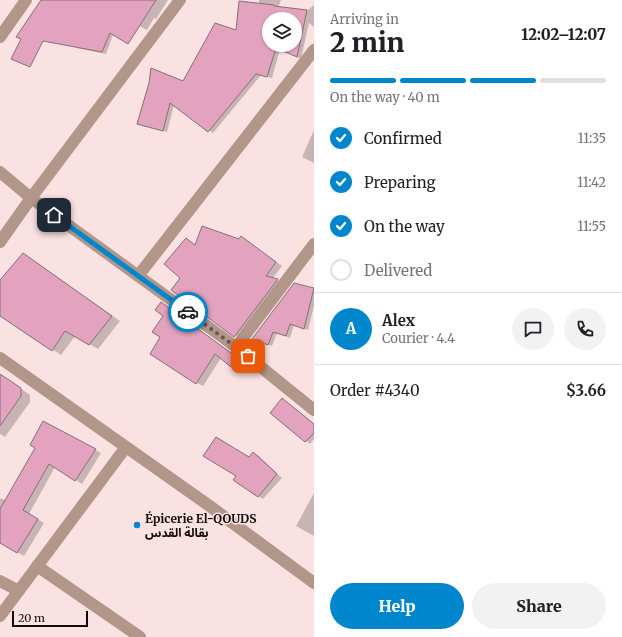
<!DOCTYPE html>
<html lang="en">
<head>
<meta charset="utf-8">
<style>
	body { margin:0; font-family:Merriweather,"Noto Sans Arabic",serif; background:#f2f2f2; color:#202124; height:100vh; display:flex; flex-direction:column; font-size:15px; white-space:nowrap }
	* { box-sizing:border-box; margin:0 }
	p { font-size:13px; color:#757577 }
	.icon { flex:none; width:22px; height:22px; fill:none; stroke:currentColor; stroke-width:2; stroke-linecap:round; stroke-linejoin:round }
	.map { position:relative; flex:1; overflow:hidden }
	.side { display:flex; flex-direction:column; background:#fff; width:308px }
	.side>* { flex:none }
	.fabs { position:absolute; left:262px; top:12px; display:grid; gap:8px }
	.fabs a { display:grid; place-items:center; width:40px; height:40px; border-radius:50%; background:#fff; box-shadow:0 1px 3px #0004; font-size:20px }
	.scale { position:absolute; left:12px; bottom:10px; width:76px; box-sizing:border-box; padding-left:4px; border:2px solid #120a0a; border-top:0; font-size:11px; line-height:14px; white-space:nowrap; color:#120a0a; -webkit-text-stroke:3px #fbe2e2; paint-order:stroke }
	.pin { position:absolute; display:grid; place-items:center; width:34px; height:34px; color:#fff; margin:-17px; border-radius:8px; box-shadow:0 2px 6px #0006 }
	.courier { position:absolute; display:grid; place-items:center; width:40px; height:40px; margin:-20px; border:3px solid #0086cd; border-radius:50%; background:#fff; color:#222; box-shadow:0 1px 5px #0007 }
	.overview em { font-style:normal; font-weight:800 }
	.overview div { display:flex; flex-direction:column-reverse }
	.overview { display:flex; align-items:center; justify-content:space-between; height:68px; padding:0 16px }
	h1 { font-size:26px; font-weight:800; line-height:30px }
	.bar { display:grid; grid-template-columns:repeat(4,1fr); gap:6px 4px; align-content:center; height:48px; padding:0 16px }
	.bar i { height:5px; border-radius:3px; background:#e0e0e0 }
	.bar .selected { background:#0086cd }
	.bar p { grid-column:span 4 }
	.line { display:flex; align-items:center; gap:10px; padding:0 16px; border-top:1px solid #e0e0e0 }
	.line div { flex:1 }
	.round { display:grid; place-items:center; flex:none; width:42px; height:42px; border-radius:21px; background:#f2f2f2 }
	ol { padding:0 16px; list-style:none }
	li { display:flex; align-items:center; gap:12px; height:44px }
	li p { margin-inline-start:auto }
	li .icon { padding:4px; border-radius:50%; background:#0086cd; color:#fff; stroke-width:4 }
	li:last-child { color:#757577 }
	li i { width:22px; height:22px; border:2px solid #e0e0e0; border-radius:50% }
	.cta { display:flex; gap:8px; margin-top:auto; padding:8px 16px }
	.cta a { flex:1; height:46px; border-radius:24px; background:#0086cd; color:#fff; font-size:16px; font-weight:800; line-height:46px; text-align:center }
	.cta a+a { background:#f2f2f2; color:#202124 }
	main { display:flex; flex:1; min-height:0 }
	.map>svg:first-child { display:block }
</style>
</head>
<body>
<main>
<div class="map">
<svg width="314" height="637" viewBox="0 0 314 637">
	<rect width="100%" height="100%" fill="#fbe2e2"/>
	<path fill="#0003" fill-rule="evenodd" d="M101,0H168L156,19L154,18L147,30L105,8Z
		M259,0H281L278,8L307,11L314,5V27L309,23L301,59L280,49L272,78L261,75L213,133L174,105L167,132L143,126L138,124L237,31L259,4ZM269,19H295V45H269Z
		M110,33L113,35L106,54L77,48L73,46Z
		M314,130V163L302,157Z
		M241,237L282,266L273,278L284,283L241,339L172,290L182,278L186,239L196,246L239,240Z
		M32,260L120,321L98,349L75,336L61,355L0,315V282Z
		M295,284L314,289V306L308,330L294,325L290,338L277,333L272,346L257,340Z
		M162,303L243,362L238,369L221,358L203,386L197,383L162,337L164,316Z
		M0,374L30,395V402L5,437L0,434Z
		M282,399L314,424V439L310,444L271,413Z
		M43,422L101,453L82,484L55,467L29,514L44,523L24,556L0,542V500L1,498L6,501L37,448Z
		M254,453L259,456L282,478L263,499L258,496L249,458Z
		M314,493V536L296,526Z"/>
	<path fill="#e3a2bd" stroke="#847078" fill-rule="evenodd" d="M41,0H156L128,44L110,33L102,52L43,41L30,67L11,59L21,39L16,37Z
		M239,1L274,5V6L307,10L297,57L276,48L267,77L256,74L208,132L170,103L163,131L137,124L149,83L151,68L183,81L215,23L236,30ZM269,19H295V45H269Z
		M202,226L239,239L241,236L276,262L266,276L278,279L234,337L171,290L180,278L164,264L186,238L195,245Z
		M23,253L112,316L89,345L65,331L52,351L0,316V280Z
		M294,283L314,288L304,329L290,324L286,336L273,332L268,345L252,339Z
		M161,302L238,358L231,367L215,354L196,384L150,354L160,337L152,332L163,316L155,310Z
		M0,374L21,388V396L0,426Z
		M282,398L314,424V433L305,442L270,413Z
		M43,421L96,449L75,481L49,464L23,510L38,519L17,553L0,543V509L35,448L30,445Z
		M216,437L249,457L253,452L277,474L258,497L233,480L236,476L203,456Z"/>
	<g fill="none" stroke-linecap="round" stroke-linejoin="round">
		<path stroke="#b29689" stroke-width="12" d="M0,37L26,0
			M0,172L31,198L236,347L314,410
			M0,242L31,198L180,0
			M138,276L314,50
			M236,347L314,244
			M0,358L211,507L314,583
			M37,566L140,637
			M0,581L19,591
			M0,616L126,447"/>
	</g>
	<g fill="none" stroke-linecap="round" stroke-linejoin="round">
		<path stroke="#645656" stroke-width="4" stroke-dasharray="0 7.2" d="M188,312L248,356"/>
		<path stroke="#0086cd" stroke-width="5" d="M54,215L188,312"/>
	</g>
	<circle fill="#0086cd" stroke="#fbe2e2" stroke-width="1.5" cx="137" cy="525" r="4"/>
	<g text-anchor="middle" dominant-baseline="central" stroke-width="3" stroke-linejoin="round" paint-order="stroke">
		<g font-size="12" font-weight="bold" fill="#120a0a" stroke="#fbe2e2" text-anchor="start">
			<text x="145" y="518">Épicerie El-QOUDS<tspan x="145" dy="14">بقالة القدس</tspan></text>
		</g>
	</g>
</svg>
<div class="fabs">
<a><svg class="icon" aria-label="layers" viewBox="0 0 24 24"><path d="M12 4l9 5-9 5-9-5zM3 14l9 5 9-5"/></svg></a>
</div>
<div class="scale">20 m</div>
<div class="pin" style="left:248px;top:356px;background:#ea580c"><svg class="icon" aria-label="bag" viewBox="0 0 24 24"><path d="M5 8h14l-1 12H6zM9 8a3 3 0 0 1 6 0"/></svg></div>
<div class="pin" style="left:54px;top:215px;background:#1f2937"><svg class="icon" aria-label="home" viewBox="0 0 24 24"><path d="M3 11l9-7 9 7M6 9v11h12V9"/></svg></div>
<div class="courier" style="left:188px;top:312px"><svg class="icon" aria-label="car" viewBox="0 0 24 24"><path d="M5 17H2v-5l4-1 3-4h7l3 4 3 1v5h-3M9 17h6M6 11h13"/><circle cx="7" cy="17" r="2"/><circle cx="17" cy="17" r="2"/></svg></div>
</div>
<section class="side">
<div class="overview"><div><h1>2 min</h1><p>Arriving in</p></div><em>12:02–12:07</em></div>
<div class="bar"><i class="selected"></i><i class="selected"></i><i class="selected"></i><i></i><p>On the way · 40 m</p></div>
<ol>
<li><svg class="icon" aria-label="check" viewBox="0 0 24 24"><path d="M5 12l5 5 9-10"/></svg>Confirmed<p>11:35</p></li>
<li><svg class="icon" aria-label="check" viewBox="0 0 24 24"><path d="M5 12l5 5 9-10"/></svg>Preparing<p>11:42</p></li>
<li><svg class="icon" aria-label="check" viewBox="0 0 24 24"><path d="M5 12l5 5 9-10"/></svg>On the way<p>11:55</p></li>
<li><i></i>Delivered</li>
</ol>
<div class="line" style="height:72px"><b class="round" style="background:#0086cd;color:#fff">A</b><div><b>Alex</b><p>Courier · 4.4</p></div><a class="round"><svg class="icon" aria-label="chat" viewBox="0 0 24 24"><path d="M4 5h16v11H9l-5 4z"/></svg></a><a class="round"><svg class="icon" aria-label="phone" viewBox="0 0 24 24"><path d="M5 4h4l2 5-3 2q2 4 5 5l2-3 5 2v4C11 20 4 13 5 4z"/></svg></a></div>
<div class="line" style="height:52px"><div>Order #4340</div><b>$3.66</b></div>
<div class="cta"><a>Help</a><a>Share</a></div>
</section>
</main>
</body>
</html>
